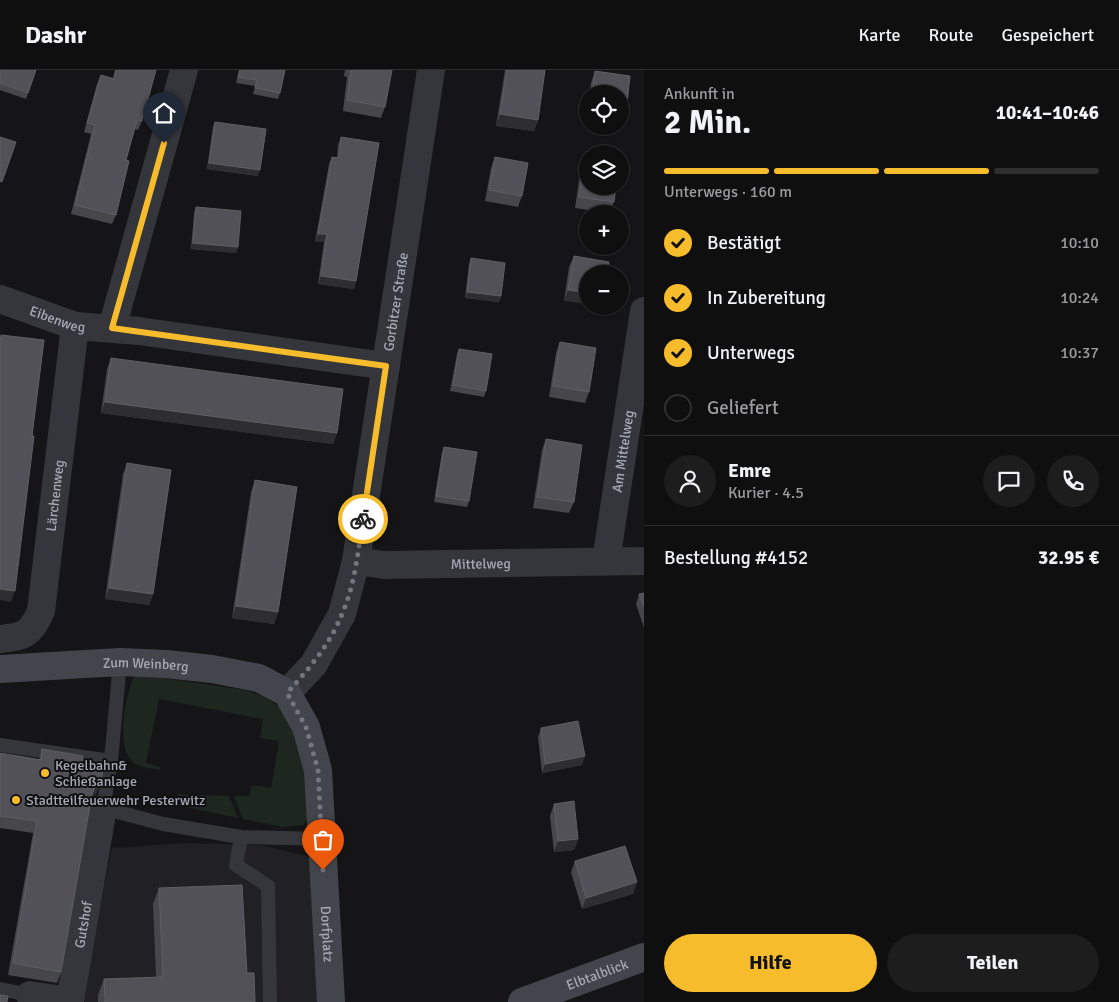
<!DOCTYPE html>
<html lang="de">
<head>
<meta charset="utf-8">
<style>
	body { margin:0; font-family:Signika,sans-serif; background:#1e1d1e; color:#f1f3f6; height:100vh; display:flex; flex-direction:column; font-size:19px; white-space:nowrap }
	* { box-sizing:border-box; margin:0 }
	p { font-size:16px; color:#9c9c9f }
	.icon { flex:none; width:28px; height:28px; fill:none; stroke:currentColor; stroke-width:2; stroke-linecap:round; stroke-linejoin:round }
	.map { position:relative; flex:1; overflow:hidden }
	.side { display:flex; flex-direction:column; background:#100f10; width:475px }
	.side>* { flex:none }
	.fabs { position:absolute; left:579px; top:15px; display:grid; gap:10px }
	.fabs a { display:grid; place-items:center; width:50px; height:50px; border-radius:50%; background:#100f10; box-shadow:0 1px 4px #0004,0 0 0 1px #302f30; font-size:25px }
	.pin { position:absolute; display:grid; place-items:center; width:42px; height:42px; color:#fff; margin:-51px -21px; border-radius:50% 50% 50% 0; rotate:-45deg; box-shadow:0 0 5px #0007 }
	.pin .icon { rotate:45deg }
	.courier { position:absolute; display:grid; place-items:center; width:50px; height:50px; margin:-25px; border:4px solid #f7bc2c; border-radius:50%; background:#fff; color:#222; box-shadow:0 1px 6px #0007 }
	.overview em { font-style:normal; font-weight:700 }
	.overview div { display:flex; flex-direction:column-reverse }
	.overview { display:flex; align-items:center; justify-content:space-between; height:85px; padding:0 20px }
	h1 { font-size:32px; font-weight:700; line-height:38px }
	.bar { display:grid; grid-template-columns:repeat(4,1fr); gap:8px 5px; align-content:center; height:60px; padding:0 20px }
	.bar i { height:6px; border-radius:4px; background:#302f30 }
	.bar .selected { background:#f7bc2c }
	.bar p { grid-column:span 4 }
	.line { display:flex; align-items:center; gap:12px; padding:0 20px; border-top:1px solid #302f30 }
	.line div { flex:1 }
	.round { display:grid; place-items:center; flex:none; width:52px; height:52px; border-radius:26px; background:#1e1d1e }
	ol { padding:0 20px; list-style:none }
	li { display:flex; align-items:center; gap:15px; height:55px }
	li p { margin-inline-start:auto }
	li .icon { padding:5px; border-radius:50%; background:#f7bc2c; color:#111; stroke-width:4 }
	li:last-child { color:#9c9c9f }
	li i { width:28px; height:28px; border:2px solid #302f30; border-radius:50% }
	.action { display:flex; gap:10px; margin-top:auto; padding:10px 20px }
	.action a { flex:1; height:58px; border-radius:30px; background:#f7bc2c; color:#111; font-size:20px; font-weight:700; line-height:58px; text-align:center }
	.action a+a { background:#1e1d1e; color:#f1f3f6 }
	header { display:flex; align-items:center; gap:30px; box-sizing:border-box; height:70px; padding:0 25px; background:#100f10; border-bottom:1px solid #302f30 }
	header strong { font-size:24px }
	nav { display:flex; gap:28px; margin-inline-start:auto; font-size:18px }
	main { display:flex; flex:1; min-height:0 }
	.map>svg:first-child { display:block }
</style>
</head>
<body>
<header>
<strong>Dashr</strong>
<nav><a>Karte</a><a>Route</a><a>Gespeichert</a></nav>
</header>
<main>
<div class="map">
<svg width="644" height="932" viewBox="0 0 644 932">
	<rect width="100%" height="100%" fill="#151416"/>
	<path fill="#212023" d="M188,773L260,775L308,786L312,794L318,932H80L112,778Z"/>
	<path fill="#1e2620" d="M135,604L245,620C260,624 274,631 285,643C301,662 318,733 304,755L283,757L243,749L234,726H249L252,715L271,718L279,671L260,668L263,649L159,629L146,693L160,697V700C151,698 141,698 134,693C114,677 126,623 135,604Z
		M178,724L229,726L238,748L176,735L175,732Z"/>
	<g fill="none" stroke-linecap="round" stroke-linejoin="round">
		<path stroke="#35363b" stroke-width="14" d="M120,592L111,691L103,738L163,754L241,767L236,795L268,816L270,932
			M0,675L111,691
			M241,767L322,769
			M0,919L30,925L29,929"/>
		<g stroke="#35363b" stroke-width="28">
			<path id="s1" d="M0,229L75,256L139,261L386,296"/>
			<path d="M112,258L184,0"/>
			<path id="s2" d="M356,491L384,495L644,491"/>
			<path id="s3" d="M606,491L644,241"/>
			<path id="s4" d="M0,569C24,567 31,564 41,541L75,256"/>
			<path id="s5" d="M287,623L314,594L342,544L356,491L431,0"/>
			<path id="s6" d="M30,925L70,931L103,738"/>
		</g>
		<g stroke="#43454c" stroke-width="28">
			<path id="s7" d="M0,599L120,592L166,594L212,599L259,608L287,623L306,657L318,700L331,932"/>
			<path id="s8" d="M522,932L644,887"/>
		</g>
	</g>
	<path fill="#46464b" d="M0,0H36L26,29L0,20Z
		M115,0H156L142,51L138,60L135,59L126,90L116,145L112,154L71,144L91,64L84,62L97,14L101,5L113,8Z
		M239,0H285L280,23L278,29L253,24L255,16L236,13Z
		M345,0H392L385,37L381,48L343,41L347,7L344,6Z
		M505,0H545L538,50L534,61L496,56Z
		M595,1L630,6L626,43L622,54H620V24H589L591,13Z
		M215,52L258,106L207,99L213,57Z
		M341,67L356,211L354,219L318,214L324,172H315L329,94L332,87H337L338,75Z
		M495,87L522,126L518,137L485,131L491,98Z
		M584,92L614,132L609,143L575,138L580,103Z
		M196,137L238,177L236,183L191,179L194,143Z
		M574,186L607,204L564,231L569,197Z
		M471,188L501,226L499,232L465,228L469,194Z
		M560,272L589,322L585,333L549,327L556,283Z
		M459,279L486,321L484,327L450,321L457,284Z
		M111,288L337,363L333,374L101,343L107,299Z
		M546,369L574,432L569,443L533,438L542,380Z
		M444,377L469,431L467,437L434,432L442,382Z
		M127,393L153,524L149,535L105,529L123,404Z
		M255,410L278,542L274,554L232,548L251,422Z
		M644,523V558L636,534L639,524Z
		M541,658L582,695L542,703L538,667Z
		M42,679L81,696L101,712L96,724L91,728L61,902L57,913L8,905L33,763L0,758V683L39,689Z
		M554,734L578,769L574,780L554,782L550,746Z
		M575,791L637,812L633,824L582,839L571,802Z
		M159,818L247,903L255,932H98V925L104,909L156,907L153,834Z"/>
	<path fill="#2e2e31" d="M620,42L626,43L622,54H620Z
		M500,44L538,50L534,61L496,56Z
		M209,93L260,100L258,106L207,99Z
		M318,164H327L324,172H315Z
		M193,173L238,177L236,183L191,179Z
		M321,206L356,211L354,219L318,214Z
		M568,220L588,223V234L564,231Z
		M467,222L501,226L499,232L465,228Z
		M105,332L337,363L333,374L101,343Z
		M109,518L153,524L149,535L105,529Z
		M0,519L15,521L11,532L0,530Z
		M236,536L278,542L274,554L232,548Z
		M585,686L582,695L542,703L545,694Z
		M101,712L96,724L91,728L95,717Z
		M578,769L574,780L554,782L558,771Z
		M637,812L633,824L582,839L586,828Z"/>
	<path fill="#515157" stroke="#5e5f66" d="M0,0H36L28,23L0,13Z
		M116,0H156L142,51L137,50L126,90L129,91L116,145L75,135L95,55L87,53L101,5L114,9Z
		M240,0H285L280,23L255,18L257,10L238,7Z
		M351,0H392L385,37L347,30Z
		M507,0H545L538,50L500,44Z
		M595,1L630,6L626,43L620,42V24H592Z
		M215,52L266,59L260,100L209,93Z
		M0,67L16,72L2,112L0,111Z
		M341,67L379,73L356,211L321,206L327,164H318L332,87L339,88Z
		M495,87L528,93L522,126L489,120Z
		M584,92L588,93V116H616L614,132L579,127Z
		M196,137L241,141L238,177L193,173Z
		M574,186L609,192L607,204H588V223L568,220Z
		M471,188L505,193L501,226L467,222Z
		M1,265L44,270L32,366H34L15,521L0,519V274Z
		M560,272L596,278L589,322L553,316Z
		M459,279L492,284L486,321L453,315Z
		M111,288L343,319L337,363L105,332Z
		M546,369L582,375L574,432L537,427Z
		M444,377L477,382L469,431L436,426Z
		M127,393L171,400L153,524L109,518Z
		M255,410L297,417L278,542L236,536Z
		M644,523V537L639,524Z
		M578,651L585,686L545,694L541,658Z
		M42,679L83,686L81,696L103,700L101,712L95,717L92,724L61,902L13,893L37,751L0,746V683L41,690Z
		M574,731L578,769L558,771L554,734Z
		M625,776L637,812L586,828L575,791Z
		M242,815L247,903H254L255,932H105L104,909L163,907L159,818Z
		M0,925L8,926L7,932H0Z"/>
	<g fill="none" stroke-linecap="round" stroke-linejoin="round">
		<path stroke="#73767f" stroke-width="5" stroke-dasharray="0 9" d="M323,800L318,700L306,657L287,623C309,599 330,574 342,544C355,515 358,481 363,449"/>
		<path stroke="#f7bc2c" stroke-width="6" d="M164,73L112,258L386,296L363,449"/>
	</g>
	<g fill="#f7bc2c" stroke="#100f11" stroke-width="2">
		<circle cx="45" cy="703" r="5"/>
		<circle cx="16" cy="730" r="5"/>
	</g>
	<g text-anchor="middle" dominant-baseline="central" stroke-width="4" stroke-linejoin="round" paint-order="stroke">
		<g font-size="14" fill="#a6aab7" stroke="#100f11">
			<text stroke="none"><textPath href="#s5" startOffset="414">Gorbitzer Straße</textPath></text>
			<text stroke="none"><textPath href="#s1" startOffset="61">Eibenweg</textPath></text>
			<text stroke="none"><textPath href="#s3" startOffset="111">Am Mittelweg</textPath></text>
			<text stroke="none"><textPath href="#s4" startOffset="170">Lärchenweg</textPath></text>
			<text stroke="none"><textPath href="#s2" startOffset="125">Mittelweg</textPath></text>
			<text stroke="none"><textPath href="#s7" startOffset="146">Zum Weinberg</textPath></text>
			<text stroke="none"><textPath href="#s6" startOffset="118">Gutshof</textPath></text>
			<text stroke="none"><textPath href="#s7" startOffset="540">Dorfplatz</textPath></text>
			<text stroke="none"><textPath href="#s8" startOffset="80">Elbtalblick</textPath></text>
		</g>
		<g font-size="14" fill="#a6aab7" stroke="#100f11" text-anchor="start">
			<text x="55" y="695">Kegelbahn&amp;<tspan x="55" dy="16">Schießanlage</tspan></text>
			<text x="26" y="730">Stadtteilfeuerwehr Pesterwitz</text>
		</g>
	</g>
</svg>
<div class="fabs">
<a><svg class="icon" aria-label="locate" viewBox="0 0 24 24"><circle cx="12" cy="12" r="6"/><path d="M12 2v4M12 18v4M2 12h4M18 12h4"/></svg></a>
<a><svg class="icon" aria-label="layers" viewBox="0 0 24 24"><path d="M12 4l9 5-9 5-9-5zM3 14l9 5 9-5"/></svg></a>
<a>+</a>
<a>−</a>
</div>
<div class="pin" style="left:323px;top:800px;background:#ea580c"><svg class="icon" aria-label="bag" viewBox="0 0 24 24"><path d="M5 8h14l-1 12H6zM9 8a3 3 0 0 1 6 0"/></svg></div>
<div class="pin" style="left:164px;top:73px;background:#1f2937"><svg class="icon" aria-label="home" viewBox="0 0 24 24"><path d="M3 11l9-7 9 7M6 9v11h12V9"/></svg></div>
<div class="courier" style="left:363px;top:449px"><svg class="icon" aria-label="bike" viewBox="0 0 24 24"><circle cx="6" cy="16" r="4"/><circle cx="18" cy="16" r="4"/><path d="M6 16l4-8h5l3 8M10 8l3 8H6M13 5h3"/></svg></div>
</div>
<section class="side">
<div class="overview"><div><h1>2 Min.</h1><p>Ankunft in</p></div><em>10:41–10:46</em></div>
<div class="bar"><i class="selected"></i><i class="selected"></i><i class="selected"></i><i></i><p>Unterwegs · 160 m</p></div>
<ol>
<li><svg class="icon" aria-label="check" viewBox="0 0 24 24"><path d="M5 12l5 5 9-10"/></svg>Bestätigt<p>10:10</p></li>
<li><svg class="icon" aria-label="check" viewBox="0 0 24 24"><path d="M5 12l5 5 9-10"/></svg>In Zubereitung<p>10:24</p></li>
<li><svg class="icon" aria-label="check" viewBox="0 0 24 24"><path d="M5 12l5 5 9-10"/></svg>Unterwegs<p>10:37</p></li>
<li><i></i>Geliefert</li>
</ol>
<div class="line" style="height:90px"><a class="round"><svg class="icon" aria-label="person" viewBox="0 0 24 24"><circle cx="12" cy="8" r="4"/><path d="M4 21q1-7 8-7t8 7"/></svg></a><div><b>Emre</b><p>Kurier · 4.5</p></div><a class="round"><svg class="icon" aria-label="chat" viewBox="0 0 24 24"><path d="M4 5h16v11H9l-5 4z"/></svg></a><a class="round"><svg class="icon" aria-label="phone" viewBox="0 0 24 24"><path d="M5 4h4l2 5-3 2q2 4 5 5l2-3 5 2v4C11 20 4 13 5 4z"/></svg></a></div>
<div class="line" style="height:65px"><div>Bestellung #4152</div><b>32.95 €</b></div>
<div class="action"><a>Hilfe</a><a>Teilen</a></div>
</section>
</main>
</body>
</html>
